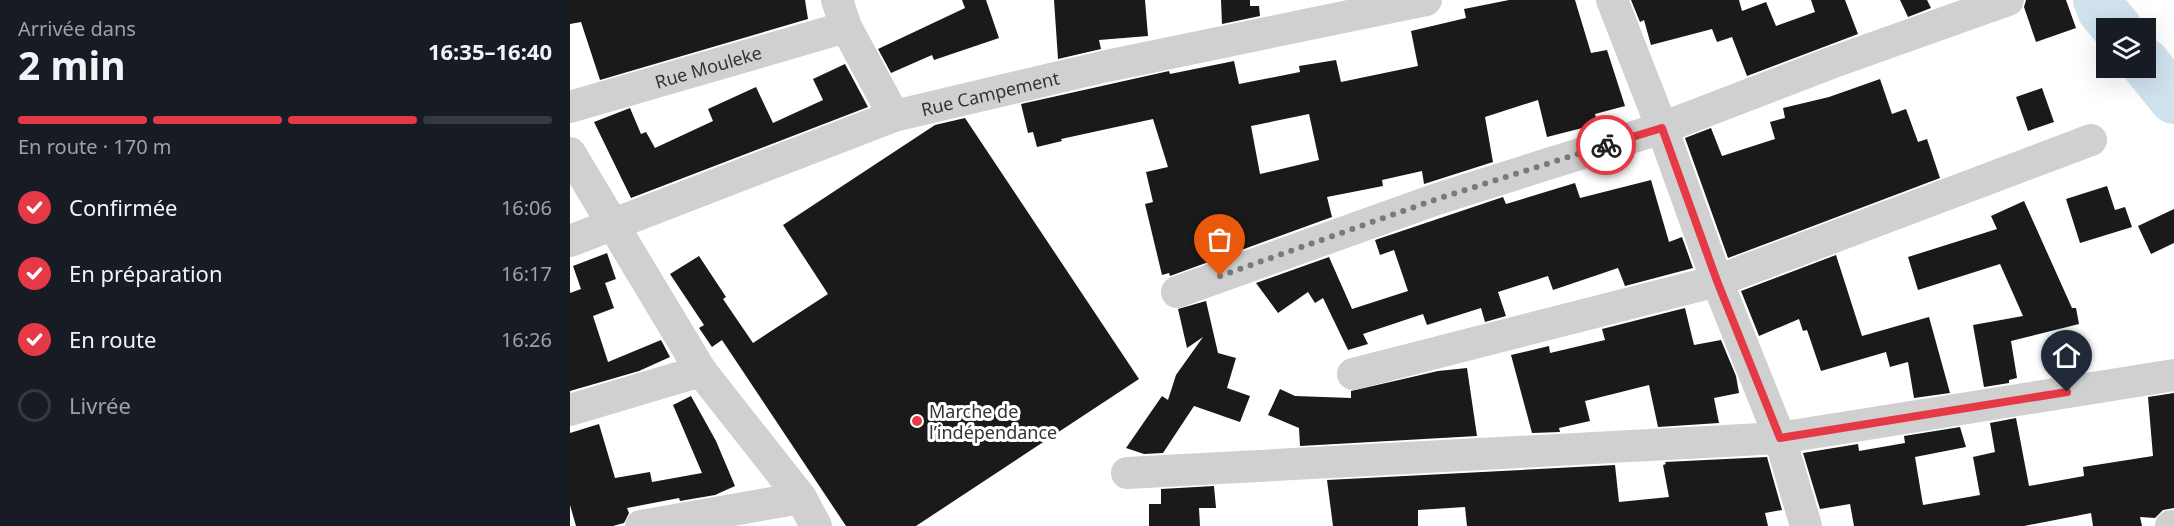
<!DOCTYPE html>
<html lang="fr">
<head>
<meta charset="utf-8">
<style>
	body { margin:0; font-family:"Noto Sans",sans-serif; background:#242831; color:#f1f3f6; height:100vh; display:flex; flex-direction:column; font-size:22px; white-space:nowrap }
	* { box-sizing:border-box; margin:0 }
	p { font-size:20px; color:#9ea1a6 }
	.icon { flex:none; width:33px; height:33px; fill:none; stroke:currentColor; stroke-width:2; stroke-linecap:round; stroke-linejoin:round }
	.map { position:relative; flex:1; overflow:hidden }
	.drawer { display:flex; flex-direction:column; background:#171b24; width:570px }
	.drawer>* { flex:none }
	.buttons { position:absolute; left:1526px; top:18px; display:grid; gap:12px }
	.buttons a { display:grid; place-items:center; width:60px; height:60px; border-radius:0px; background:#171b24; box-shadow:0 6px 24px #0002; font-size:30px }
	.pin { position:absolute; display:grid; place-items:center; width:51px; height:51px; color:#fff; margin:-62px -26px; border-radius:50% 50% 50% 0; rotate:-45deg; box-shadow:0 0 6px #0007 }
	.pin .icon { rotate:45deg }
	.courier { position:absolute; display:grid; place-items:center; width:60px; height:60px; margin:-30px; border:4px solid #e63946; border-radius:50%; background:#fff; color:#222; box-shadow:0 2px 8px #0007 }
	.overview em { font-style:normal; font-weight:700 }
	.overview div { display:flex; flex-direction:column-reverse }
	.overview { display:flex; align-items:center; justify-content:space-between; height:102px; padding:0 18px }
	h1 { font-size:39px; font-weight:700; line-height:45px }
	.bar { display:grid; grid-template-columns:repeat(4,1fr); gap:9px 6px; align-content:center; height:72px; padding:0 18px }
	.bar i { height:8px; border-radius:4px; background:#363941 }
	.bar .current { background:#e63946 }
	.bar p { grid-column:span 4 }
	ol { padding:0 18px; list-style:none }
	li { display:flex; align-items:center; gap:18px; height:66px }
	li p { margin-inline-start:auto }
	li .icon { padding:6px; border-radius:50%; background:#e63946; color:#fff; stroke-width:4 }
	li:last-child { color:#9ea1a6 }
	li i { width:33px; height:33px; border:3px solid #363941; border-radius:50% }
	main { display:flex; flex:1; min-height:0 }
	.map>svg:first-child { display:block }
</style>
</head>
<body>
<main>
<section class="drawer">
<div class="overview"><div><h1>2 min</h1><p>Arrivée dans</p></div><em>16:35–16:40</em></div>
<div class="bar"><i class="current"></i><i class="current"></i><i class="current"></i><i></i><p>En route · 170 m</p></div>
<ol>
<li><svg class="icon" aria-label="check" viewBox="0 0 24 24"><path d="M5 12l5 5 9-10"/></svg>Confirmée<p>16:06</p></li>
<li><svg class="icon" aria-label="check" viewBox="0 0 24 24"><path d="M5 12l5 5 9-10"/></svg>En préparation<p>16:17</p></li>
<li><svg class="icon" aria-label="check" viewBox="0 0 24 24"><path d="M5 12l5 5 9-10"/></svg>En route<p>16:26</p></li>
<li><i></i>Livrée</li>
</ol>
</section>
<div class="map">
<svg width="1604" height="526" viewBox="0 0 1604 526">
	<rect width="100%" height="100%" fill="#fff"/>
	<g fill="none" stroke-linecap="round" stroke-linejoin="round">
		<path stroke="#cfe2ee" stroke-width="50" d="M1528,0L1532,10L1547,28
			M1575,63L1604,99"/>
	</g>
	<path fill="#1a1a1a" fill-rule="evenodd" d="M0,0H235L238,19L30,80L11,22L0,24Z
		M392,0H416L429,38L364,60L362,55L321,73L308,49L395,8Z
		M484,0H575L578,36L529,40L531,49L488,59Z
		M651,0H680V6H689L690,16L652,24Z
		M939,0H1005L1021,53L1037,50L1055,106L1025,114L1028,124L977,137L968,100L915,117L923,162L854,184L852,171L812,180L813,186L757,197L762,217L600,276L599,273L592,275L575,204L583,202L576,172L598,167L583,119L491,139L492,141L467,147L463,132L458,133L451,104L599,71L600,74L664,61L669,84L730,72L729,66L766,60L771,82L848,66L841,31L896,18L894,9ZM739,114L749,160L690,174L681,126Z
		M1061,0H1169L1172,11L1196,2L1206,26L1245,12L1241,0H1275L1288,34L1177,76L1162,37L1147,42L1142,29L1081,45L1074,20L1070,22Z
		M1330,0H1357L1361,8L1338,17Z
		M1456,0H1496L1506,28L1466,42L1454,7Z
		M275,64L298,107L61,198L24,122L60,108L71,134L76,132L85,148L143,121L138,109L186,87L203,123L253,100L243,79Z
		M1310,79L1322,114L1336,109L1348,142L1357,139L1370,178L1158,258L1115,138L1141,128L1152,156L1205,139L1200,122L1215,118L1213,108L1259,97Z
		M1472,88L1484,122L1458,131L1446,97Z
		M395,118L569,379L346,526H276L152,340L142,347L129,328L134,325L100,274L129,256L156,297L153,299L183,343L258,294L213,225L365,125Z
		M1081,180L1099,242L1112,237L1123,268L1055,286L1048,268L983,290L978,276L928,292L936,316L915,322L911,308L857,325L853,314L793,334L798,344L778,350L753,298L745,303L738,292L708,313L686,283L759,257L782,309L838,291L824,250L810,255L805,240L933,197L936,204L1005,183L1010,198Z
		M1537,186L1545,210L1555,207L1562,227L1510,243L1496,199Z
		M1454,201L1502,308H1506L1509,324L1441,341L1447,378L1439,380V383L1414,387L1403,325L1453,316L1430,264L1348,290L1338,257L1427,229L1421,216Z
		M1604,209V243L1581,254L1568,226Z
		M37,253L46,279L35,283L44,308L23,316L38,362L91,340L100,357L69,371L0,391V293L11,289L3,266Z
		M1266,255L1292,336L1359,317L1380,393L1344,398L1338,362L1320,367L1316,352L1251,371L1237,330L1233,331L1229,319L1189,336L1171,291Z
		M636,301L648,353L666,358L657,388L680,396L670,422L624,406L593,453L574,454L556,448L592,396L598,400L606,375L633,337L617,348L608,309Z
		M1115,308L1124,345L1151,340L1166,376L1169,393L1144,398L1149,423L1088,427L1079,385L1015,401L1020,421L989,428L990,432L962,433L941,355L979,346L980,353L1035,340L1032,329Z
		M897,368L907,436L730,446L729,428L698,415L710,389L725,396L781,398V391L868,371Z
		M1604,393V508L1593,510L1585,518L1570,517L1572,526H1523L1521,513L1454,526H1284L1280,504L1250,509L1233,453L1288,444L1289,451L1335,443L1334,436L1390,427L1396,447L1345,457L1353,505L1410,495L1403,457L1425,452L1420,423L1446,418L1459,486L1514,476L1513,467L1583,456L1578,397Z
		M121,396L146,441L165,486L145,495L110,501L109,498L57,508L59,513L54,523L43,526H6L0,505V433L29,424L45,478L80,472L82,482L132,473L103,405Z
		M1197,457L1212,510L1195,513L1198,526H897L895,507L848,510V526H763L757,480L1045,465L1049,502L1099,497L1093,465L1096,464L1095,462Z
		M644,486L646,508H629L630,526H579V504H591V489Z"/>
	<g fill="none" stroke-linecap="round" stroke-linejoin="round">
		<g stroke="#d0d0d0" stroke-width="32">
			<path d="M267,0L276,27L324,116"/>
			<path d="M1042,0L1092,128L1147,281L1210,438L1236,526"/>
			<path id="s1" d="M0,107L276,27"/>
			<path d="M0,153L131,371L231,498L246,526"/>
			<path id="s2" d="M0,241L324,116L532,67L856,0"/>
			<path d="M607,292L867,199L1092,128L1261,63L1438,0"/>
			<path d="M783,374L1147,281L1521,140"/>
			<path d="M0,410L131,371"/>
			<path d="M557,473L1210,438L1604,375"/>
			<path d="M71,526L231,498"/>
			<path d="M1601,526H1604"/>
		</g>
	</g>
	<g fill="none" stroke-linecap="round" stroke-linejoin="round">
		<path stroke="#7a7a7a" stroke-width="6" stroke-dasharray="0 10.8" d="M650,276L867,199L1036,145"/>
		<path stroke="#e63946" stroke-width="8" d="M1036,145L1092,128L1147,281L1210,438L1497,392"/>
	</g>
	<circle fill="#e63946" stroke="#fff" stroke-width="2" cx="347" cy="421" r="6"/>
	<g text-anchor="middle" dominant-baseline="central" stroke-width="6" stroke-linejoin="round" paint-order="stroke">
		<g font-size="18" fill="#333" stroke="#fff">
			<text stroke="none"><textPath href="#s1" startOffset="144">Rue Mouleke</textPath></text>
			<text stroke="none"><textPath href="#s2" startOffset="446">Rue Campement</textPath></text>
		</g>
		<g font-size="18" fill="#333" stroke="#fff" text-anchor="start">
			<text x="359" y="411">Marche de<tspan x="359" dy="21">l’indépendance</tspan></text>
		</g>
	</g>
</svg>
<div class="buttons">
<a><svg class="icon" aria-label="layers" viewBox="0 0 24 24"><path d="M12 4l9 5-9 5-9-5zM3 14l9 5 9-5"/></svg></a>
</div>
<div class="pin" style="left:650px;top:276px;background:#ea580c"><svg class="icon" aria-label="bag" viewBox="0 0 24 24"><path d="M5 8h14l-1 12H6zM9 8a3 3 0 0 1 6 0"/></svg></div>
<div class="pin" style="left:1497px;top:392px;background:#1f2937"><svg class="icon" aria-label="home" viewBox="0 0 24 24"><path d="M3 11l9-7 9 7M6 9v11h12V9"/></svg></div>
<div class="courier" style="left:1036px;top:145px"><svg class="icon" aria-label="bike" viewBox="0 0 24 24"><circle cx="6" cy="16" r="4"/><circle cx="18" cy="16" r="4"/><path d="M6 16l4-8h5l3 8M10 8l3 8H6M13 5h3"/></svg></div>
</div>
</main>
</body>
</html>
